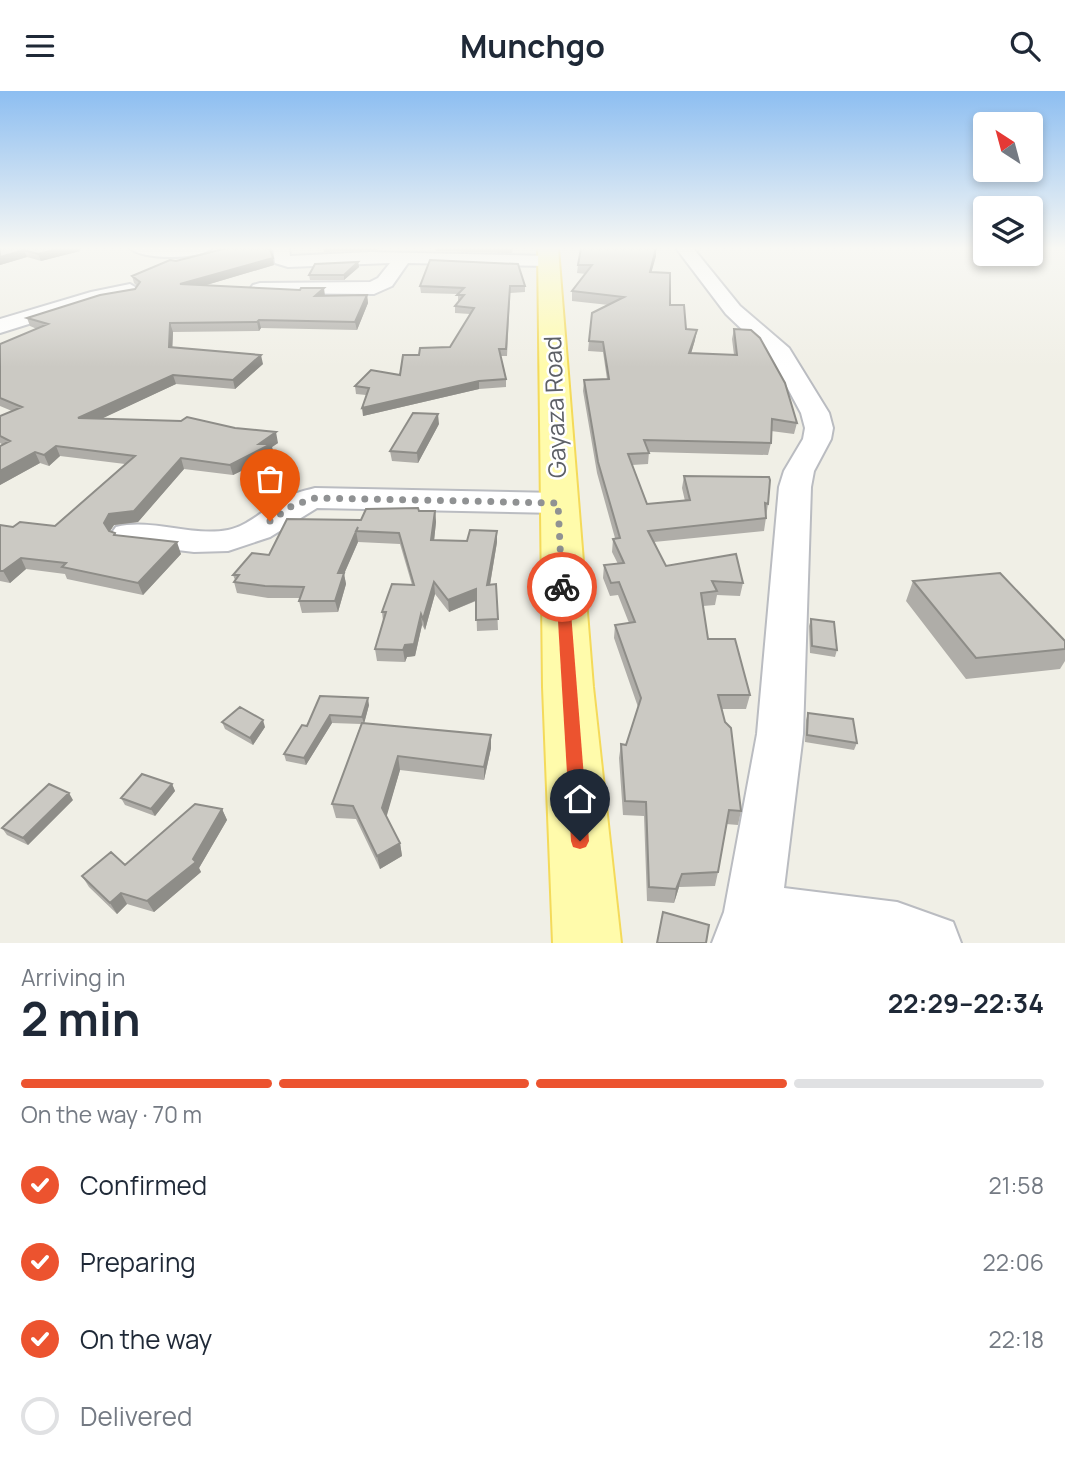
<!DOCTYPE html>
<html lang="en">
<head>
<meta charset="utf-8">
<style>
	body { margin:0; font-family:Manrope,sans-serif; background:#f6f6f7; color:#1f2937; height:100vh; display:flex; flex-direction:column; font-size:26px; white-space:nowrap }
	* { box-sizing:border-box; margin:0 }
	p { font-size:23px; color:#747a83 }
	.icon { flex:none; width:38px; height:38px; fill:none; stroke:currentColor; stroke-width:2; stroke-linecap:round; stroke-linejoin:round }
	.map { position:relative; height:852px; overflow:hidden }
	.side { display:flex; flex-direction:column; background:#fff; flex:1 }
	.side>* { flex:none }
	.needle { width:46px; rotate:324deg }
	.fabs { position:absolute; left:973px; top:21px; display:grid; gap:14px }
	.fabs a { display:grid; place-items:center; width:70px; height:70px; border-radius:7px; background:#fff; box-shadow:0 4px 10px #0003; font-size:35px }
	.pin { position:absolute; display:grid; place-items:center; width:60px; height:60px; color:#fff; margin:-72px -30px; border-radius:50% 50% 50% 0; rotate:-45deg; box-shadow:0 0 7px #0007 }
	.pin .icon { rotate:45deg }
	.courier { position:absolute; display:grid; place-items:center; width:70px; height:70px; margin:-35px; border:5px solid #ec532f; border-radius:50%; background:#fff; color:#222; box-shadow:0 2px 9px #0007 }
	.headline em { font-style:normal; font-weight:700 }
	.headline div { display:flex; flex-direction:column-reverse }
	.headline { display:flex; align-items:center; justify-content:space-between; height:119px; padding:0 21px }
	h1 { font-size:46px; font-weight:700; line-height:52px }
	.bar { display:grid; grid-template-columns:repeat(4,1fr); gap:10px 7px; align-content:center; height:84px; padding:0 21px }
	.bar i { height:9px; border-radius:5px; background:#e0e1e3 }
	.bar .active { background:#ec532f }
	.bar p { grid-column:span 4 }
	ol { padding:0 21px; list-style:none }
	li { display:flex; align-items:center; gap:21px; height:77px }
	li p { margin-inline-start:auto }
	li .icon { padding:7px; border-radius:50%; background:#ec532f; color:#fff; stroke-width:4 }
	li:last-child { color:#747a83 }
	li i { width:38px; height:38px; border:4px solid #e0e1e3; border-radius:50% }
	header { display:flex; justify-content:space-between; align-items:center; height:91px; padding:0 21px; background:#fff; font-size:32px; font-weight:700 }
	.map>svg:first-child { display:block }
</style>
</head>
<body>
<header><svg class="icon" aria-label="menu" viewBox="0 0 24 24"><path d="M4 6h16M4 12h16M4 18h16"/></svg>Munchgo<svg class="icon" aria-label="search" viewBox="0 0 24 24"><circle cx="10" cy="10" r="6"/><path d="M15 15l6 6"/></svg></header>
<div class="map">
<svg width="1065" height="852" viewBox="0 0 1065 852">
	<rect width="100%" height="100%" fill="#f0efe6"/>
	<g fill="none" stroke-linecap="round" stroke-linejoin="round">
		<g stroke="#babcc1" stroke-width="4">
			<path id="minor" d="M130,157H212C200,169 141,169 130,157Z
				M273,157H289L290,165L371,161L549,165L558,170L549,175L408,172L392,195L374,203L253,202L250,198L253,194L260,192L370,191L378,187L390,172L288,176L275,172Z
				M676,157H693L740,215L789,257L829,322L833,337L831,348L814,380L811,396L803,643L784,797L897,811L953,831L961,852H712L724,821L757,643L779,396L784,380L803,348L805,337L801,322L771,266L726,223Z
				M130,193L140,199L137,203L102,210L0,242V228L91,201Z
				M315,397L558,402L569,405L574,412L569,419L558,422L317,417L270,446L228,460L194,461L128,453L116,450L111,443L116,436C152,427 191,446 228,439C248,435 263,419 280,410C291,403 303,400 315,397Z"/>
		</g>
		<g stroke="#f4da5a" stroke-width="4">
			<path id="major" d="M538,157H558L593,596L621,852H553L543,596Z"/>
		</g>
		<use href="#minor" fill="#fff" fill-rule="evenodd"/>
		<use href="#major" fill="#fffbab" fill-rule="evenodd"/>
	</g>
	<path fill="#afada8" d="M0,157L80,160L41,170L27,166L0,174Z
		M323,157H379L377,159L324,161Z
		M435,157H513L512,162L436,160Z
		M656,165L651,181L670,214L686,238L695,249L691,262L734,264L732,248L734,238L797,332L794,343L771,340V352L768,364L649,361L648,373L632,374L647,413L685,410L682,397L684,385L768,413L764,440L654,451L666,475L743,492L740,505L717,504L715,514L703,515L708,548L750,604L746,618H722L741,720L738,734L726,733L718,781L715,795L679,796L674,812L647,810L644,725L623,724L619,667L621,653L626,654L638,616L614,547L615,534L629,532L618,504L610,505L603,487L604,474L618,473L612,461L613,448L615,447L597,382L583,300L584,289L607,288L603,261L588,260L589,250L609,214L572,210V200L586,183L577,182L578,174Z
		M176,170L274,174L206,194L325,205L367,204L368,212L357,239L261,237L259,240L173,241L172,257L263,273L235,298L176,293L102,327L278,352L272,356L274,364L233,384L184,378L138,431L114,434L110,440L116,444L181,463L143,504L67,488L65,483L26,478L10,492L0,490V434L13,436L55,435L125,373L60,365L49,375L40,372L0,394V355L3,354L0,352V325L12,320L0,315V253L37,238L30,235L27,227L135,198L137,195L134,192L132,185Z
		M358,171L359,176L344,189H310L309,184Z
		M420,195H525V201L510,202L507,265H501L506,288V296L479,298L363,325L366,304L356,303L355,295L400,284L419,264L450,256L470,223L455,222V215L459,211H458V203L421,202Z
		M439,333L418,372L392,370L390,360Z
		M419,420H435L436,431L434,449L497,451L490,494L496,493L498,539L477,540L476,510L449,521L435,503L425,539L422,534L415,565L407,566L405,571L377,570L375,558L383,530L382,521L412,494L400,453L358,451L344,483L346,493L338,521L302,522L299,510L300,507H268L237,502L234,491L235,489L233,484L269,464L361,429Z
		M913,490L1065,550V570L1060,578L966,588L906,510Z
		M811,528L837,559L835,566L810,562L809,535Z
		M320,605L369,614L364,632L491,657L484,689L400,679L386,725L400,752L402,765L380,778L356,728L336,727L332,713L361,633L332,632L306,674L286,670L284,663L307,635Z
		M808,622L857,652L854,659L805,651L806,629Z
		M222,631L265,636L253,654L225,638Z
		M172,693L175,700L155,725L125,714L121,707Z
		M73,709L28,754L7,744L2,737Z
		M222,718L227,729L199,777L201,781L154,821L127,813L117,823L89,796L82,785L125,774Z"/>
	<path fill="#8e8d88" d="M62,157H79L80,160L41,170L38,163Z
		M656,157V165L649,190L650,181Z
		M24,159L27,166L0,174V166Z
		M273,167L274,174L183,201L180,193Z
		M358,171L359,176L344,189V184Z
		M324,197L325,205H315Z
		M367,204L368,212L357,239L355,231Z
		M259,229L261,237L259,240L257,231Z
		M170,232L173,241L172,265L169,256Z
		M697,239L695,249L688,273L689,262Z
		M261,264L263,273L235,298L233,289Z
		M173,284L176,293L82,337L78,327Z
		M479,290V298L363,325L362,317Z
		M438,323L439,333L418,372L417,362Z
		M276,341L278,352L272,356L274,364L233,384L230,374Z
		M56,355L60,365L49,375L44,364Z
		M35,361L40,372L0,394V380Z
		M181,367L184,378L138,431L114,434L108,443L104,432L109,423Z
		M435,420L436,431L433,460L431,449Z
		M356,440L358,451L344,483L346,493L338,521L335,510L338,482Z
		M497,440V451L488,505L487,494Z
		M177,451L181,463L143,504L138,492Z
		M21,467L26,478L10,492L3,480Z
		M434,491L435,503L425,539L423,528Z
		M476,498L477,509L449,521L448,509Z
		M421,523L422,534L415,565L407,566L405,571L403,559Z
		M368,607L369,614L364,633L362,626Z
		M330,624L332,632L306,674L304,667Z
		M263,629L265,636L253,654L250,647Z
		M491,644V657L484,689V676Z
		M398,665L400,679L385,731L382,717Z
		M172,693L175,700L155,725L151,718Z
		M69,702L73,709L28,754L23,747Z
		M222,718L227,729L199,777L201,781L154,821L147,810L193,768Z
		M400,752L402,765L380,778L377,765Z
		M682,783L679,796L674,812L676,798Z
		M121,802L127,813L117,823L110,812Z"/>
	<path fill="#cbc9c3" stroke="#8e8d88" stroke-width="2" d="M0,157H62L38,163L24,159L0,166Z
		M227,157H267L270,158L273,167L180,193L300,199L301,197H324L315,205L367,204L355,231L259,229L257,231L170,232L169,256L261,264L233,289L173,284L78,327L181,330L187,326L235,337L276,341L259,353H271L230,374L181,367L134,420L109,423L104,432L109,440L115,442L114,444L177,451L138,492L62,476L66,472L21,467L3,480H0V434L13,436L20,431L55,435L135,365L56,355L44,364L35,361L0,380V355L10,350L0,345V325L22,316L0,307V253L48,233L27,227L100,204L135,198L140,191L132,185L170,169L176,170Z
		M581,157H656L650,181L670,182V214H684L686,238L697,239L689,262L737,264L734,238L751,239L760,247L785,292L797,332L772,328L771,352L644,349L649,362L628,363L647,413L690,409L684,385L769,386L770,389L768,413L765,412L766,427L648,440L666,475L736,463L743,492L712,490L717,500L701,502L708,548H735L750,604H718L725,631L731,637L741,720L729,719L718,781L682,783L676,798L649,796L646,711L625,710L621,653L626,654L641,607L615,534L635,531L619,491L611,492L604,474L624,472L613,448L620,447L598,371L584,289L609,288L603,251L589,250L592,222L624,206L572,200L592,174H578Z
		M430,169L518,173L525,195H510L506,258H499L506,288L479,290L362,317L369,297L355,295L371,279L400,284L403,264H419L420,257L450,256L474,217L455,215L464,204H457L464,197L420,195Z
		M358,171L344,184H309L315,173Z
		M413,322L438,323L417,362L390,360Z
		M418,417L419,420H435L431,449L467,450L470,439L497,440L487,494L496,493L498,528L476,529V498L448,509L434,491L423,528L421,523L414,553L405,554L403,559L375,558L386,521H382L392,493L414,494L399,442L356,440L358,436L338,482H344L335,510H299L304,496L265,495L234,491L239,484H233L252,462L269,464L287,428L361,429L366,418Z
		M1000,482L1065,550V558L976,567L913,490Z
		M811,528L834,531L837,559L812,555Z
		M320,605L368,607L362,626L330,624L304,667L284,663L302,634L307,635Z
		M240,616L263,629L250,647L222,631Z
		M808,622L853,628L857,652L807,644Z
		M362,632L491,644L484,676L398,665L382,717L400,752L377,765L353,715L332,713Z
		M142,683L172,693L151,718L121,707Z
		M49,693L69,702L23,747L2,737Z
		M195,713L222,718L193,768L196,771L147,810L121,802L110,812L82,785L111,761L125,774Z
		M663,821L709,834L706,852H657Z"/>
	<linearGradient id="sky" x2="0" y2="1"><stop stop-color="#8dbef1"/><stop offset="0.57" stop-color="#f8f8f4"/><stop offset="1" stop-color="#f8f8f4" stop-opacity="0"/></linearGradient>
	<rect width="1065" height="276" fill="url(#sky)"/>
	<path fill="#ec532f" d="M562,492L569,496L589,750L586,756L580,758L573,756L571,750L556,496Z"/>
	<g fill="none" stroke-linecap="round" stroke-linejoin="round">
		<path stroke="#909293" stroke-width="7" stroke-dasharray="0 12.6" d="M270,430L292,415L315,407L558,412L562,496"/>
	</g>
	<g text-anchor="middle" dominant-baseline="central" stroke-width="5" stroke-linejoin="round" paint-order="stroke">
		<g font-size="24" fill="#5d6066" stroke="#fff">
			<text transform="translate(554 316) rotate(-92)">Gayaza Road</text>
		</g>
	</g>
</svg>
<div class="fabs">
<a><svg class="needle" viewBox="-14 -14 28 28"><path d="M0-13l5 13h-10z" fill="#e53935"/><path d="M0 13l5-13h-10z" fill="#747a83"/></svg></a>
<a><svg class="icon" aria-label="layers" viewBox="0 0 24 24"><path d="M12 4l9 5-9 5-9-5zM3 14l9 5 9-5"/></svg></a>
</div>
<div class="pin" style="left:270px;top:430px;background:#ea580c"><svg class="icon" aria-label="bag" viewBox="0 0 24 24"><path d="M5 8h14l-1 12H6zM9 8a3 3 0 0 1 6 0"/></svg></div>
<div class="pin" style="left:580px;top:750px;background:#1f2937"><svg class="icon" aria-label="home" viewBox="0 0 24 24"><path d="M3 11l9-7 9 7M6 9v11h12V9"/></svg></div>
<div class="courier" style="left:562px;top:496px"><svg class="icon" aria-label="bike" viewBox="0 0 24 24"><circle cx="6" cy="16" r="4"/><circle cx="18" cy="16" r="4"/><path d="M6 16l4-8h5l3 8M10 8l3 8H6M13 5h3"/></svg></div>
</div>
<section class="side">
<div class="headline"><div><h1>2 min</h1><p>Arriving in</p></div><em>22:29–22:34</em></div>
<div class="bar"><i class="active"></i><i class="active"></i><i class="active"></i><i></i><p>On the way · 70 m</p></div>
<ol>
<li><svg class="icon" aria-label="check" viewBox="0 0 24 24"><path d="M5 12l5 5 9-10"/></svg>Confirmed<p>21:58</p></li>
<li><svg class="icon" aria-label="check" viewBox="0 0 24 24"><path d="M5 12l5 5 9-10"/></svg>Preparing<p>22:06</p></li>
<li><svg class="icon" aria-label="check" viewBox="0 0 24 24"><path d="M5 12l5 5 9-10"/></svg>On the way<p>22:18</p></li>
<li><i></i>Delivered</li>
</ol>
</section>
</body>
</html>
